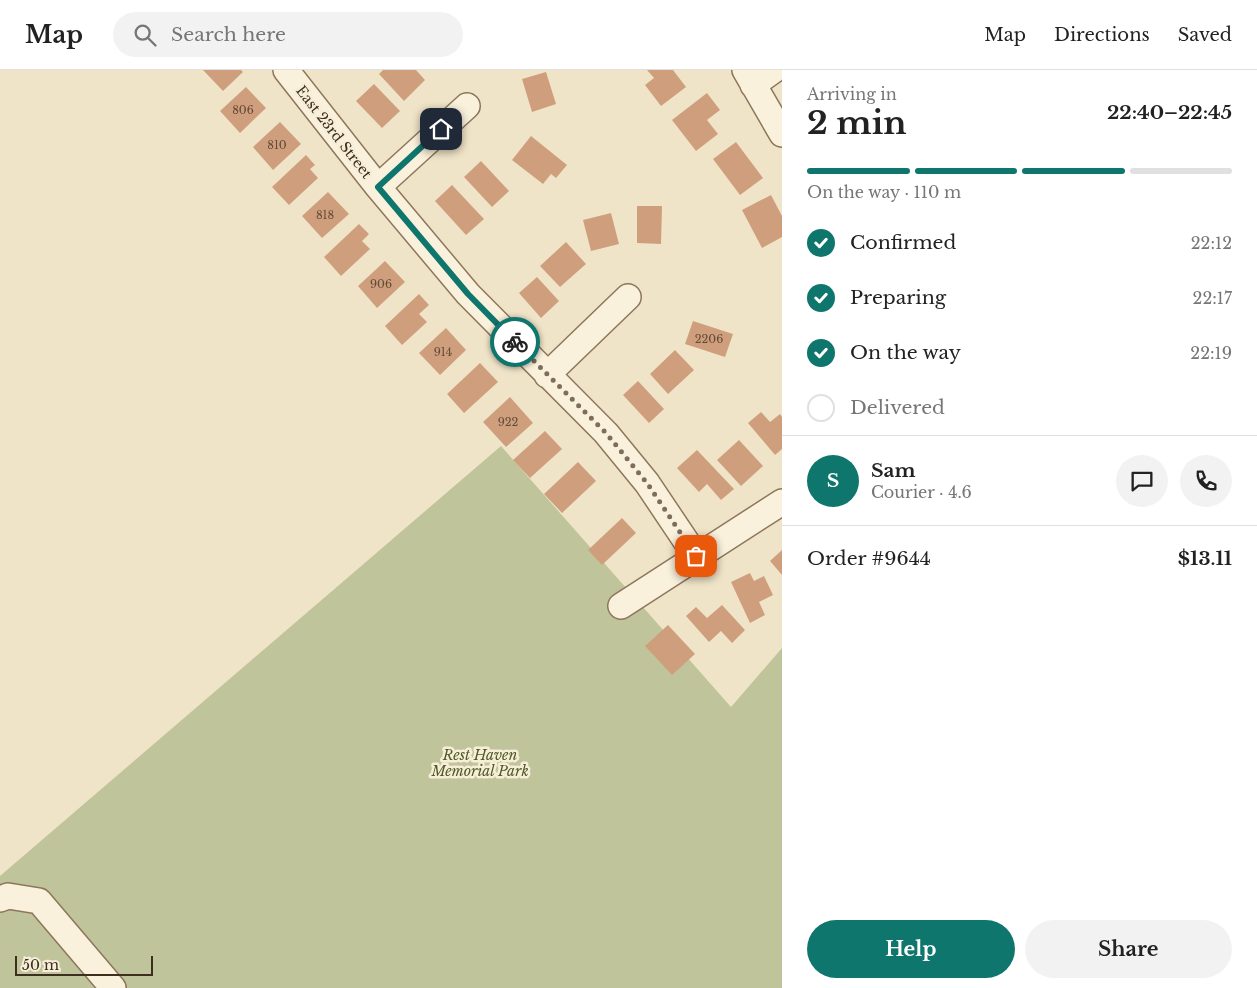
<!DOCTYPE html>
<html lang="en">
<head>
<meta charset="utf-8">
<style>
	body { margin:0; font-family:"Libre Baskerville",serif; background:#f2f2f2; color:#222; height:100vh; display:flex; flex-direction:column; font-size:19px; white-space:nowrap }
	* { box-sizing:border-box; margin:0 }
	p { font-size:16px; color:#767676 }
	.icon { flex:none; width:28px; height:28px; fill:none; stroke:currentColor; stroke-width:2; stroke-linecap:round; stroke-linejoin:round }
	.map { position:relative; flex:1; overflow:hidden }
	.drawer { display:flex; flex-direction:column; background:#fff; width:475px }
	.drawer>* { flex:none }
	.scale { position:absolute; left:15px; bottom:12px; width:138px; box-sizing:border-box; padding-left:5px; border:2px solid #3d2e20; border-top:0; font-size:14px; line-height:18px; white-space:nowrap; color:#3d2e20; -webkit-text-stroke:4px #f7eed8; paint-order:stroke }
	.pin { position:absolute; display:grid; place-items:center; width:42px; height:42px; color:#fff; margin:-21px; border-radius:10px; box-shadow:0 2px 8px #0006 }
	.courier { position:absolute; display:grid; place-items:center; width:50px; height:50px; margin:-25px; border:4px solid #0f766e; border-radius:50%; background:#fff; color:#222; box-shadow:0 1px 6px #0007 }
	.overview em { font-style:normal; font-weight:700 }
	.overview div { display:flex; flex-direction:column-reverse }
	.overview { display:flex; align-items:center; justify-content:space-between; height:85px; padding:0 25px }
	h1 { font-size:32px; font-weight:700; line-height:38px }
	.bar { display:grid; grid-template-columns:repeat(4,1fr); gap:8px 5px; align-content:center; height:60px; padding:0 25px }
	.bar i { height:6px; border-radius:4px; background:#e0e0e0 }
	.bar .on { background:#0f766e }
	.bar p { grid-column:span 4 }
	.line { display:flex; align-items:center; gap:12px; padding:0 25px; border-top:1px solid #e0e0e0 }
	.line div { flex:1 }
	.round { display:grid; place-items:center; flex:none; width:52px; height:52px; border-radius:26px; background:#f2f2f2 }
	ol { padding:0 25px; list-style:none }
	li { display:flex; align-items:center; gap:15px; height:55px }
	li p { margin-inline-start:auto }
	li .icon { padding:5px; border-radius:50%; background:#0f766e; color:#fff; stroke-width:4 }
	li:last-child { color:#767676 }
	li i { width:28px; height:28px; border:2px solid #e0e0e0; border-radius:50% }
	.action { display:flex; gap:10px; margin-top:auto; padding:10px 25px }
	.action a { flex:1; height:58px; border-radius:30px; background:#0f766e; color:#fff; font-size:20px; font-weight:700; line-height:58px; text-align:center }
	.action a+a { background:#f2f2f2; color:#222 }
	header { display:flex; align-items:center; gap:30px; box-sizing:border-box; height:70px; padding:0 25px; background:#fff; border-bottom:1px solid #e0e0e0 }
	header strong { font-size:24px }
	nav { display:flex; gap:28px; margin-inline-start:auto; font-size:18px }
	.search { width:350px; height:45px; background:#f2f2f2; display:flex; align-items:center; gap:12px; box-sizing:border-box; padding:0 18px; border-radius:28px; color:#767676; font-size:19px }
	main { display:flex; flex:1; min-height:0 }
	.map>svg:first-child { display:block }
</style>
</head>
<body>
<header>
<strong>Map</strong>
<div class="search"><svg class="icon" aria-label="search" viewBox="0 0 24 24"><circle cx="10" cy="10" r="6"/><path d="M15 15l6 6"/></svg>Search here</div>
<nav><a>Map</a><a>Directions</a><a>Saved</a></nav>
</header>
<main>
<div class="map">
<svg width="782" height="918" viewBox="0 0 782 918">
	<rect width="100%" height="100%" fill="#f0e4c8"/>
	<path fill="#bfc49a" d="M501,376L731,637L782,578V918H0V806Z"/>
	<path fill="#cf9f7d" d="M203,0H241L243,2L223,21Z
		M383,0H416L425,10L404,31L379,4Z
		M647,0H673L686,17L661,36L645,15L654,8Z
		M546,2L556,34L532,42L522,9Z
		M374,14L400,41L382,58L356,31Z
		M246,17L266,38L240,63L220,41Z
		M707,23L720,40L707,50L718,64L696,81L672,50Z
		M280,52L301,74L273,100L253,77Z
		M531,66L567,95L556,108L551,104L543,114L512,90Z
		M736,72L763,108L740,125L713,89Z
		M306,85L315,95L310,99L318,108L289,135L272,117Z
		M481,91L509,121L492,137L464,107Z
		M452,115L484,149L466,165L435,131Z
		M328,122L349,144L322,168L302,146Z
		M771,125L782,146V167L762,178L742,140Z
		M637,136H662L661,174L637,173Z
		M611,143L619,174L591,181L583,150Z
		M359,154L369,164L362,171L370,179L341,206L324,187Z
		M566,172L586,194L560,217L540,196Z
		M385,191L405,212L377,238L358,216Z
		M537,207L559,231L541,248L519,223Z
		M419,224L429,235L419,244L427,252L402,275L385,256Z
		M693,251L733,264L725,287L685,274Z
		M446,258L466,280L440,305L419,283Z
		M675,280L694,300L668,324L650,304Z
		M480,293L498,312L464,343L447,324Z
		M638,311L664,339L649,353L623,325Z
		M510,327L533,353L506,377L483,352Z
		M761,342L770,352L780,344L782,347V379L775,385L748,353Z
		M545,361L562,379L530,408L513,390Z
		M739,370L763,396L741,416L717,390Z
		M697,380L734,419L721,430L707,414L699,422L677,398Z
		M578,392L596,411L562,443L544,424Z
		M622,448L636,463L602,495L588,480Z
		M782,480V505L770,491Z
		M750,503L754,511L764,506L773,525L759,532L765,545L750,553L731,512Z
		M722,535L745,560L732,573L721,561L709,572L686,546L696,537L707,548Z
		M668,555L695,584L672,605L645,576Z"/>
	<g fill="none" stroke-linecap="round" stroke-linejoin="round">
		<g stroke="#8d765c" stroke-width="28">
			<path id="minor" d="M286,0L378,117L468,224L606,363L647,413L696,486
				M745,0L782,64
				M753,15L774,0
				M378,117L467,36
				M547,305L628,227
				M621,536L782,432
				M0,829L8,826L39,831L113,918"/>
		</g>
		<use href="#minor" stroke="#faf1dc" stroke-width="25"/>
	</g>
	<g fill="none" stroke-linecap="round" stroke-linejoin="round">
		<path stroke="#7c6e5b" stroke-width="5" stroke-dasharray="0 9" d="M515,272L606,363L647,413L696,486"/>
		<path stroke="#0f766e" stroke-width="6" d="M441,59L378,117L468,224L515,272"/>
	</g>
	<g text-anchor="middle" dominant-baseline="central" stroke-width="5" stroke-linejoin="round" paint-order="stroke">
		<g font-size="11" fill="#624a37">
			<text x="243" y="40">806</text>
			<text x="277" y="75">810</text>
			<text x="325" y="145">818</text>
			<text x="381" y="214">906</text>
			<text x="709" y="269">2206</text>
			<text x="443" y="282">914</text>
			<text x="508" y="352">922</text>
		</g>
		<g font-size="14" fill="#3d2e20" stroke="#f7eed8">
			<text transform="translate(334 62) rotate(52)">East 23rd Street</text>
		</g>
		<g font-size="14" font-style="italic" fill="#4d5a26" stroke="#f7eed8">
			<text x="480" y="685">Rest Haven<tspan x="480" dy="16">Memorial Park</tspan></text>
		</g>
	</g>
</svg>
<div class="scale">50 m</div>
<div class="pin" style="left:696px;top:486px;background:#ea580c"><svg class="icon" aria-label="bag" viewBox="0 0 24 24"><path d="M5 8h14l-1 12H6zM9 8a3 3 0 0 1 6 0"/></svg></div>
<div class="pin" style="left:441px;top:59px;background:#1f2937"><svg class="icon" aria-label="home" viewBox="0 0 24 24"><path d="M3 11l9-7 9 7M6 9v11h12V9"/></svg></div>
<div class="courier" style="left:515px;top:272px"><svg class="icon" aria-label="bike" viewBox="0 0 24 24"><circle cx="6" cy="16" r="4"/><circle cx="18" cy="16" r="4"/><path d="M6 16l4-8h5l3 8M10 8l3 8H6M13 5h3"/></svg></div>
</div>
<section class="drawer">
<div class="overview"><div><h1>2 min</h1><p>Arriving in</p></div><em>22:40–22:45</em></div>
<div class="bar"><i class="on"></i><i class="on"></i><i class="on"></i><i></i><p>On the way · 110 m</p></div>
<ol>
<li><svg class="icon" aria-label="check" viewBox="0 0 24 24"><path d="M5 12l5 5 9-10"/></svg>Confirmed<p>22:12</p></li>
<li><svg class="icon" aria-label="check" viewBox="0 0 24 24"><path d="M5 12l5 5 9-10"/></svg>Preparing<p>22:17</p></li>
<li><svg class="icon" aria-label="check" viewBox="0 0 24 24"><path d="M5 12l5 5 9-10"/></svg>On the way<p>22:19</p></li>
<li><i></i>Delivered</li>
</ol>
<div class="line" style="height:90px"><b class="round" style="background:#0f766e;color:#fff">S</b><div><b>Sam</b><p>Courier · 4.6</p></div><a class="round"><svg class="icon" aria-label="chat" viewBox="0 0 24 24"><path d="M4 5h16v11H9l-5 4z"/></svg></a><a class="round"><svg class="icon" aria-label="phone" viewBox="0 0 24 24"><path d="M5 4h4l2 5-3 2q2 4 5 5l2-3 5 2v4C11 20 4 13 5 4z"/></svg></a></div>
<div class="line" style="height:65px"><div>Order #9644</div><b>$13.11</b></div>
<div class="action"><a>Help</a><a>Share</a></div>
</section>
</main>
</body>
</html>
